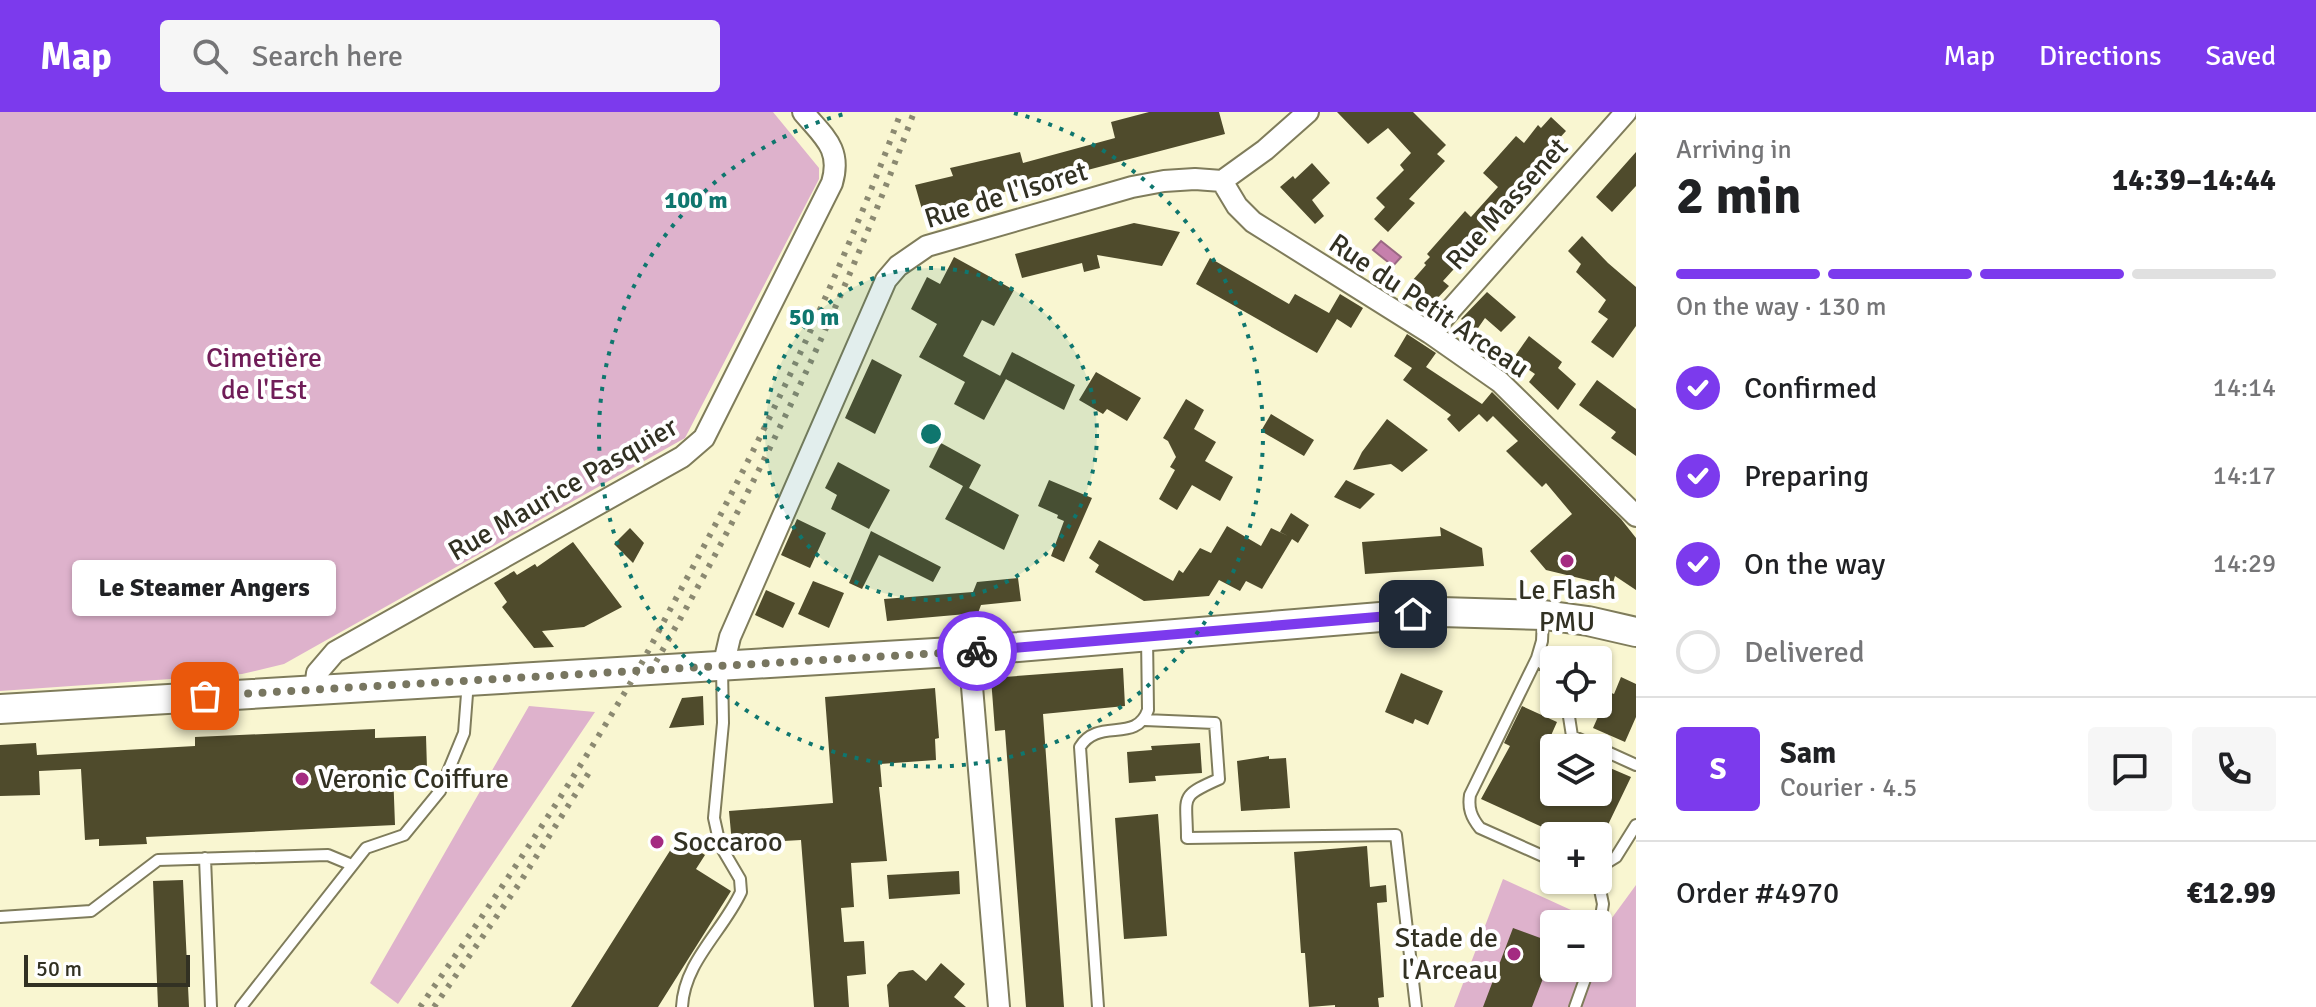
<!DOCTYPE html>
<html lang="en">
<head>
<meta charset="utf-8">
<style>
	body { margin:0; font-family:Signika,sans-serif; background:#f6f6f6; color:#202124; height:100vh; display:flex; flex-direction:column; font-size:30px; white-space:nowrap }
	* { box-sizing:border-box; margin:0 }
	p { font-size:26px; color:#757577 }
	.icon { flex:none; width:44px; height:44px; fill:none; stroke:currentColor; stroke-width:2; stroke-linecap:round; stroke-linejoin:round }
	.map { position:relative; flex:1; overflow:hidden }
	.details { display:flex; flex-direction:column; background:#fff; width:680px }
	.details>* { flex:none }
	.tools { position:absolute; left:1540px; top:534px; display:grid; gap:16px }
	.tools a { display:grid; place-items:center; width:72px; height:72px; border-radius:8px; background:#fff; box-shadow:0 2px 6px #0004; font-size:40px }
	.scale { position:absolute; left:24px; bottom:20px; width:166px; box-sizing:border-box; padding-left:8px; border:4px solid #323123; border-top:0; font-size:22px; line-height:28px; white-space:nowrap; color:#323123; -webkit-text-stroke:6px #fff; paint-order:stroke }
	.pin { position:absolute; display:grid; place-items:center; width:68px; height:68px; color:#fff; margin:-34px; border-radius:16px; box-shadow:0 4px 12px #0006 }
	.courier { position:absolute; display:grid; place-items:center; width:80px; height:80px; margin:-40px; border:6px solid #7c3aed; border-radius:50%; background:#fff; color:#222; box-shadow:0 2px 10px #0007 }
	.bubble { position:absolute; height:56px; border-radius:8px; background:#fff; box-shadow:0 2px 6px #0004; font-size:26px; font-weight:700; line-height:56px; text-align:center }
	.head em { font-style:normal; font-weight:700 }
	.head div { display:flex; flex-direction:column-reverse }
	.head { display:flex; align-items:center; justify-content:space-between; height:136px; padding:0 40px }
	h1 { font-size:52px; font-weight:700; line-height:60px }
	.bar { display:grid; grid-template-columns:repeat(4,1fr); gap:12px 8px; align-content:center; height:96px; padding:0 40px }
	.bar i { height:10px; border-radius:6px; background:#e0e0e0 }
	.bar .current { background:#7c3aed }
	.bar p { grid-column:span 4 }
	.line { display:flex; align-items:center; gap:20px; padding:0 40px; border-top:2px solid #e0e0e0 }
	.line div { flex:1 }
	.round { display:grid; place-items:center; flex:none; width:84px; height:84px; border-radius:8px; background:#f6f6f6 }
	ol { padding:0 40px; list-style:none }
	li { display:flex; align-items:center; gap:24px; height:88px }
	li p { margin-inline-start:auto }
	li .icon { padding:8px; border-radius:50%; background:#7c3aed; color:#fff; stroke-width:4 }
	li:last-child { color:#757577 }
	li i { width:44px; height:44px; border:4px solid #e0e0e0; border-radius:50% }
	header { display:flex; align-items:center; gap:48px; box-sizing:border-box; height:112px; padding:0 40px; background:#7c3aed; color:#fff }
	header strong { font-size:38px }
	nav { display:flex; gap:44px; margin-inline-start:auto; font-size:28px }
	.search { width:560px; height:72px; background:#f6f6f6; display:flex; align-items:center; gap:20px; box-sizing:border-box; padding:0 28px; border-radius:8px; color:#757577; font-size:30px }
	main { display:flex; flex:1; min-height:0 }
	.map>svg:first-child { display:block }
</style>
</head>
<body>
<header>
<strong>Map</strong>
<div class="search"><svg class="icon" aria-label="search" viewBox="0 0 24 24"><circle cx="10" cy="10" r="6"/><path d="M15 15l6 6"/></svg>Search here</div>
<nav><a>Map</a><a>Directions</a><a>Saved</a></nav>
</header>
<main>
<div class="map">
<svg width="1636" height="895" viewBox="0 0 1636 895">
	<rect width="100%" height="100%" fill="#f9f6d1"/>
	<path fill="#deb2cc" fill-rule="evenodd" d="M0,0H773L819,56V67L685,326L284,552L242,562L0,579Z
		M529,594L595,600L398,892L370,871Z
		M1503,767L1606,814L1636,773V895H1454ZM1554,812H1598V856H1554Z"/>
	<path fill="#c680ac" stroke="#9a6883" stroke-width="2" d="M1381,129L1401,145L1393,154L1373,138Z"/>
	<path fill="#4f4b2c" d="M1149,0H1219L1225,22L923,101L915,73L953,64L950,56L1020,40L1023,51L1115,26L1111,10Z
		M1337,0H1413L1446,33L1437,42L1445,49L1409,87L1415,91L1388,120L1374,107L1385,95L1376,86L1404,58L1400,53L1411,41L1388,16L1368,32Z
		M1551,5L1566,19L1556,30L1564,37L1550,53L1544,47L1500,99L1504,102L1443,169L1449,174L1432,192L1413,175L1415,173L1412,169L1426,153L1424,151L1430,145L1427,142L1465,99L1471,105L1498,75L1483,61L1516,24L1524,31L1538,13L1541,16Z
		M1636,40V74L1612,100L1596,85Z
		M1312,51L1330,71L1312,88L1324,104L1315,112L1280,75L1293,64L1295,67Z
		M1134,111L1180,120L1162,154L1097,143L1100,156L1084,160L1082,151L1022,166L1015,142Z
		M1582,124L1608,151L1636,175V214L1613,246L1591,230L1608,207L1598,200L1606,188L1576,160L1581,152L1568,139Z
		M954,145L1014,178L994,214L982,208L963,244L1006,267L984,308L954,292L965,270L919,245L937,212L911,197L927,165L940,172Z
		M1210,146L1289,192L1295,182L1329,201L1340,182L1363,196L1351,216L1337,207L1317,241L1196,172Z
		M1487,180L1516,205L1501,220L1485,206L1476,219L1461,207Z
		M1407,222L1436,241L1426,255L1482,292L1492,280L1621,407L1636,426V478L1615,464L1612,474L1546,458L1530,439L1572,402L1546,371L1542,375L1506,339L1518,329L1493,304L1487,310L1479,302L1459,320L1447,307L1451,303L1403,268L1412,256L1394,244Z
		M1529,224L1562,250L1558,256L1576,272L1558,298L1529,270L1535,262L1513,247Z
		M1012,240L1075,273L1064,298L1000,264Z
		M872,247L902,263L875,322L845,306Z
		M1096,260L1141,286L1127,309L1107,297L1103,302L1079,288Z
		M1597,268L1636,297V344L1611,326L1616,320L1579,293Z
		M1186,287L1204,298L1194,317L1216,330L1205,349L1233,365L1220,389L1192,373L1177,398L1159,387L1175,358L1170,355L1176,345L1168,329L1163,326Z
		M1271,302L1314,328L1304,344L1261,319Z
		M1387,307L1428,338L1402,360L1391,352L1353,358L1362,340Z
		M941,331L981,353L969,376L1019,403L1004,438L945,407L963,374L929,355Z
		M838,350L890,378L869,417L831,397L837,383L825,376Z
		M1049,368L1092,386L1064,450L1051,444L1064,409L1057,406L1058,403L1038,394Z
		M1346,368L1375,382L1360,397L1334,385Z
		M1291,401L1309,413L1298,431L1292,427L1262,477L1246,469L1240,479L1219,468L1209,484L1144,489L1095,460L1099,453L1089,446L1099,428L1173,469L1179,458L1183,461L1200,436L1211,441L1227,414L1261,434L1271,416L1288,424L1280,420Z
		M797,407L826,421L810,456L781,443Z
		M1440,415L1482,436L1484,454L1365,462L1362,430L1441,424Z
		M630,416L644,431L633,451L614,432Z
		M871,419L941,455L933,470L879,443L862,477L849,471Z
		M573,430L622,495L584,515L542,519L554,535L534,536L502,495L507,490L494,471L514,459L517,463L535,452L537,455Z
		M1018,466L1021,489L981,493L978,501L887,509L884,487L973,480L977,470Z
		M813,469L844,481L829,516L798,502Z
		M766,478L795,491L783,516L755,503Z
		M1123,556L1125,594L1043,602L1064,895H1026L1005,618L995,619L991,566Z
		M1401,561L1443,579L1428,613L1415,607L1413,612L1385,600Z
		M1621,565L1636,572V605L1625,630L1593,616L1609,580L1614,582Z
		M935,576L939,626L935,627L936,648L880,652L882,675H879L887,749L851,751L854,795L841,796L844,830L864,829L866,862L847,864L849,895H814L801,728L732,732L729,699L833,691L825,585Z
		M703,584L704,613L669,616L682,586Z
		M1522,594L1557,610L1545,637L1554,641V680H1598V665L1604,668L1610,656L1631,665L1605,719L1597,715L1592,723L1579,718L1577,724H1562L1481,687L1510,634L1504,631Z
		M375,617V626L426,624L427,657L393,659L395,713L146,725L147,732L99,734V727L85,728L81,657L39,659L40,683L0,684V633L36,631L37,643L195,634V625Z
		M1200,631L1202,661L1155,664L1156,669L1129,671L1127,640L1152,638L1151,634Z
		M1269,644V647L1286,646L1290,696L1241,699L1237,649Z
		M1158,702L1167,824L1124,827L1115,706Z
		M678,726L705,743L696,757L731,779L658,895H571Z
		M1367,734L1370,775L1386,773L1387,790L1377,791L1384,885L1378,886L1379,895H1335V893L1309,895L1305,841H1301L1294,740Z
		M959,759L960,782L889,787L887,763Z
		M183,768L189,895H158L153,769Z
		M1513,816L1554,831V838L1532,895H1483Z
		M941,851L965,872L954,885L966,895H889L887,873L899,860L913,858L926,869Z"/>
	<g fill="none" stroke-linecap="round" stroke-linejoin="round">
		<g stroke="#7f7c5b" stroke-width="14">
			<path id="lane" d="M1543,507L1542,529L1537,546L1470,683C1468,696 1471,705 1480,716L1554,749
				M1537,546L1554,564
				M1567,592L1572,624L1636,653
				M1145,608L1215,611L1219,667C1178,685 1187,684 1187,726L1396,723L1416,895
				M205,746L211,895
				M1598,756L1616,745L1636,713
				M1598,768L1603,792L1598,823
				M0,805L91,799L158,748L328,743L352,753
				M241,895L366,736L404,723L440,679L464,621L468,569
				M682,895C684,850 723,819 741,780L740,767L720,733L714,706L723,611L722,556
				M1098,895L1080,635C1098,605 1136,632 1148,598L1147,525
				M1575,895L1589,856"/>
		</g>
		<g stroke="#7f7c5b" stroke-width="24">
			<path id="street" d="M1222,69L1237,94L1253,110L1430,221L1500,270L1636,404
				M1430,221L1626,0
				M969,539L999,895
				M723,555L730,525L886,168L898,154L927,134L1132,75L1164,69L1195,67L1222,69L1265,38L1308,0
				M315,578L317,561L335,540L682,345L704,326L832,71C842,37 824,25 803,0"/>
		</g>
		<g stroke="#7f7c5b" stroke-width="32">
			<path id="secondary" d="M0,597L969,539L1441,500L1544,503L1588,509L1636,520"/>
		</g>
		<use href="#lane" stroke="#fff" stroke-width="10"/>
		<use href="#street" stroke="#fff" stroke-width="20"/>
		<use href="#secondary" stroke="#fff" stroke-width="28"/>
		<path stroke="#8b8971" stroke-width="6" stroke-dasharray="4 8" stroke-linecap="butt" d="M650,560C753,382 843,193 914,0
			M420,895C490,794 559,691 622,585C643,551 661,514 680,479C764,324 840,165 901,0
			M434,895L519,772L590,659"/>
	</g>
	<g fill="none" stroke-linecap="round" stroke-linejoin="round">
		<path stroke="#787660" stroke-width="8" stroke-dasharray="0 14.4" d="M205,584L977,539"/>
		<path stroke="#7c3aed" stroke-width="10" d="M977,539L1413,502"/>
	</g>
	<circle cx="931" cy="322" r="166" fill="#0f766e" fill-opacity=".12"/>
	<g fill="none" stroke="#0f766e" stroke-width="4" stroke-dasharray="4 8">
		<circle cx="931" cy="322" r="166"/>
		<path d="M1014 1A332 332 0 1 1 848 1"/>
	</g>
	<g fill="#a42b81" stroke="#fff" stroke-width="3">
		<circle cx="1567" cy="449" r="8"/>
		<circle cx="302" cy="667" r="8"/>
		<circle cx="657" cy="730" r="8"/>
		<circle cx="1514" cy="842" r="8"/>
	</g>
	<g text-anchor="middle" dominant-baseline="central" stroke-width="8" stroke-linejoin="round" paint-order="stroke">
		<g font-size="28" fill="#323123" stroke="#fff">
			<text transform="translate(1006 83) rotate(-17)">Rue de l'Isoret</text>
			<text transform="translate(1507 92) rotate(-48)">Rue Massenet</text>
			<text transform="translate(1429 194) rotate(34)">Rue du Petit Arceau</text>
			<text transform="translate(563 377) rotate(-30)">Rue Maurice Pasquier</text>
		</g>
		<g font-size="28" fill="#701d58" stroke="#fff">
			<text x="264" y="246">Cimetière<tspan x="264" dy="32">de l'Est</tspan></text>
		</g>
		<g font-size="28" fill="#323123" stroke="#fff" text-anchor="start">
			<text x="1567" y="478" text-anchor="middle">Le Flash<tspan x="1567" dy="32">PMU</tspan></text>
			<text x="318" y="667">Veronic Coiffure</text>
			<text x="673" y="730">Soccaroo</text>
			<text x="1498" y="826" text-anchor="end">Stade de<tspan x="1498" dy="32">l'Arceau</tspan></text>
		</g>
	</g>
	<circle cx="931" cy="322" r="12" fill="#0f766e" stroke="#fff" stroke-width="4"/>
	<g font-size="24" text-anchor="middle" font-weight="bold" fill="#0f766e" stroke="#fff" stroke-width="8" stroke-linejoin="round" paint-order="stroke">
		<text x="696" y="96">100 m</text>
		<text x="814" y="213">50 m</text>
	</g>
</svg>
<div class="tools">
<a><svg class="icon" aria-label="locate" viewBox="0 0 24 24"><circle cx="12" cy="12" r="6"/><path d="M12 2v4M12 18v4M2 12h4M18 12h4"/></svg></a>
<a><svg class="icon" aria-label="layers" viewBox="0 0 24 24"><path d="M12 4l9 5-9 5-9-5zM3 14l9 5 9-5"/></svg></a>
<a>+</a>
<a>−</a>
</div>
<div class="scale">50 m</div>
<div class="pin" style="left:205px;top:584px;background:#ea580c"><svg class="icon" aria-label="bag" viewBox="0 0 24 24"><path d="M5 8h14l-1 12H6zM9 8a3 3 0 0 1 6 0"/></svg></div>
<div class="pin" style="left:1413px;top:502px;background:#1f2937"><svg class="icon" aria-label="home" viewBox="0 0 24 24"><path d="M3 11l9-7 9 7M6 9v11h12V9"/></svg></div>
<div class="courier" style="left:977px;top:539px"><svg class="icon" aria-label="bike" viewBox="0 0 24 24"><circle cx="6" cy="16" r="4"/><circle cx="18" cy="16" r="4"/><path d="M6 16l4-8h5l3 8M10 8l3 8H6M13 5h3"/></svg></div>
<div class="bubble" style="left:72px;top:448px;width:264px">Le Steamer Angers</div>
</div>
<section class="details">
<div class="head"><div><h1>2 min</h1><p>Arriving in</p></div><em>14:39–14:44</em></div>
<div class="bar"><i class="current"></i><i class="current"></i><i class="current"></i><i></i><p>On the way · 130 m</p></div>
<ol>
<li><svg class="icon" aria-label="check" viewBox="0 0 24 24"><path d="M5 12l5 5 9-10"/></svg>Confirmed<p>14:14</p></li>
<li><svg class="icon" aria-label="check" viewBox="0 0 24 24"><path d="M5 12l5 5 9-10"/></svg>Preparing<p>14:17</p></li>
<li><svg class="icon" aria-label="check" viewBox="0 0 24 24"><path d="M5 12l5 5 9-10"/></svg>On the way<p>14:29</p></li>
<li><i></i>Delivered</li>
</ol>
<div class="line" style="height:144px"><b class="round" style="background:#7c3aed;color:#fff">S</b><div><b>Sam</b><p>Courier · 4.5</p></div><a class="round"><svg class="icon" aria-label="chat" viewBox="0 0 24 24"><path d="M4 5h16v11H9l-5 4z"/></svg></a><a class="round"><svg class="icon" aria-label="phone" viewBox="0 0 24 24"><path d="M5 4h4l2 5-3 2q2 4 5 5l2-3 5 2v4C11 20 4 13 5 4z"/></svg></a></div>
<div class="line" style="height:104px"><div>Order #4970</div><b>€12.99</b></div>
</section>
</main>
</body>
</html>
